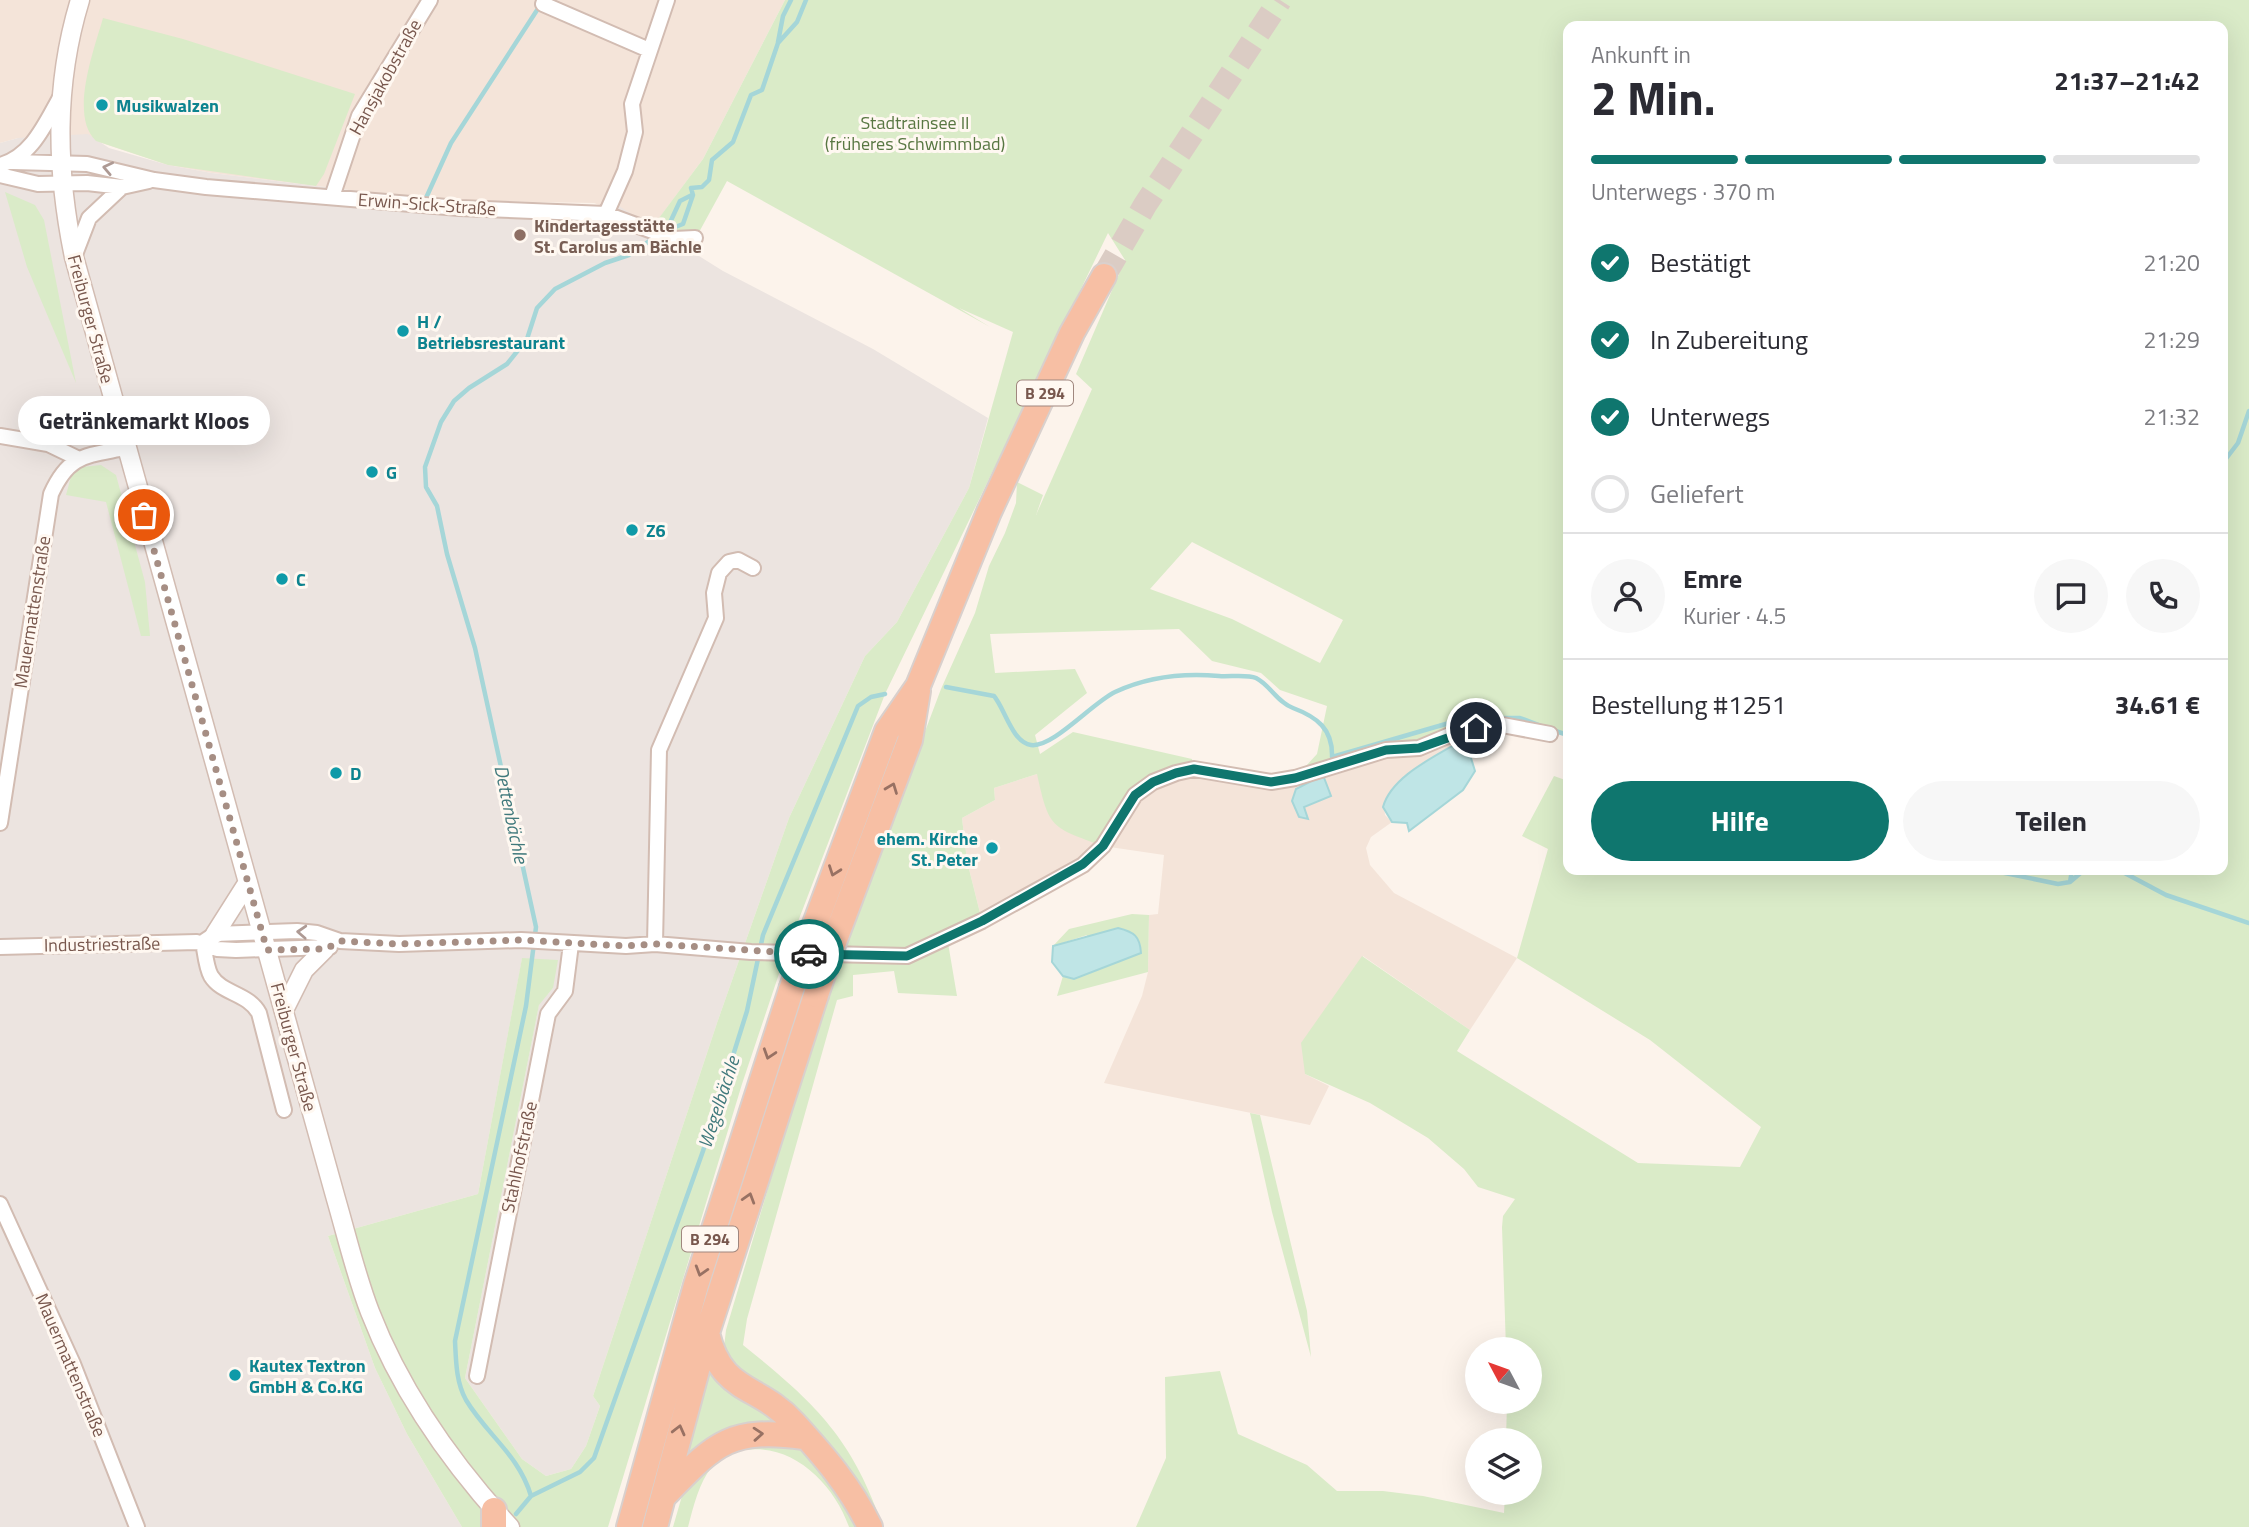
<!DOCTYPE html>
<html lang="de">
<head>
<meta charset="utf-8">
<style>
	body { margin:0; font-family:"Titillium Web",sans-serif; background:#f7f7f7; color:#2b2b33; height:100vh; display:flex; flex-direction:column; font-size:26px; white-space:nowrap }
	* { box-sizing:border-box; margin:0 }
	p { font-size:23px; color:#7c7c81 }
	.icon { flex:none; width:38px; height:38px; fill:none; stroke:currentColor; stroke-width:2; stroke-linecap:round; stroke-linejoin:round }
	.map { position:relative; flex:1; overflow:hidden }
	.drawer { position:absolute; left:1563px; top:21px; width:665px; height:854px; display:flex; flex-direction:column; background:#fff; border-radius:14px; box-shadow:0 7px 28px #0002 }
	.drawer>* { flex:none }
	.needle { width:46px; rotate:311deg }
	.tools { position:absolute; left:1465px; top:1337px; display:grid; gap:14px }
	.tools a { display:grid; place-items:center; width:77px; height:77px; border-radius:50%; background:#fff; box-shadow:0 7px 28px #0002; font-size:35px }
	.pin { position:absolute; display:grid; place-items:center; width:60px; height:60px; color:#fff; margin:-30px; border:4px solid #fff; border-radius:50%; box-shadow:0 2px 7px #0007 }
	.courier { position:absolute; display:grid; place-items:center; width:70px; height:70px; margin:-35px; border:5px solid #0f766e; border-radius:50%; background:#fff; color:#222; box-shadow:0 2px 9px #0007 }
	.bubble { position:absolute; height:49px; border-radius:24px; background:#fff; box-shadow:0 7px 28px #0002; font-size:23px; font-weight:700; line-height:49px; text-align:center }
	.headline em { font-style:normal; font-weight:700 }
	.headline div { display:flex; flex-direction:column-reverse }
	.headline { display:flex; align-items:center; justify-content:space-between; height:119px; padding:0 28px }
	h1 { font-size:46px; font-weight:700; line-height:52px }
	.bar { display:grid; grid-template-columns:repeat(4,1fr); gap:10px 7px; align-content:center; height:84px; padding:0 28px }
	.bar i { height:9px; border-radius:5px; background:#e1e1e2 }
	.bar .on { background:#0f766e }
	.bar p { grid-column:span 4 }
	.line { display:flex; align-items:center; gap:18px; padding:0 28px; border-top:2px solid #e1e1e2 }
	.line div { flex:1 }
	.round { display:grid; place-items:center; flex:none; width:74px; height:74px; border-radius:37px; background:#f7f7f7 }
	ol { padding:0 28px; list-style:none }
	li { display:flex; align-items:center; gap:21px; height:77px }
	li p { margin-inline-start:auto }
	li .icon { padding:7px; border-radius:50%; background:#0f766e; color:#fff; stroke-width:4 }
	li:last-child { color:#7c7c81 }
	li i { width:38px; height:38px; border:4px solid #e1e1e2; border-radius:50% }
	.cta { display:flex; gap:14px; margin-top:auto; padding:14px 28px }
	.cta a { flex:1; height:80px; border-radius:42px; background:#0f766e; color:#fff; font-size:28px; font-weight:700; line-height:80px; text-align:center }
	.cta a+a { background:#f7f7f7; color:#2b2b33 }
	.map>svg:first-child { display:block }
</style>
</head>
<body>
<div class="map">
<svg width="2249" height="1527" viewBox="0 0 2249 1527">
	<rect width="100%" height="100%" fill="#fcf3eb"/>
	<path fill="#f4e4d9" d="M0,0H785L703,159L654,225L594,203L430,200L212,173L168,165L96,141L18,138L0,143Z
		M1457,732L1454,745L1421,765L1392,789L1384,803L1385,815L1392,822L1371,837L1366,848L1370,865L1394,893L1517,958L1470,1030L1363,956L1305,1074L1329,1086L1310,1125L1104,1083L1142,996L1148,972L1149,915L1158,914L1164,855L1103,846L982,921L967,861L962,818L995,800L994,788L1037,774L1135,795L1176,773L1272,782Z"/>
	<path fill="#ece4e0" d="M88,134L109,148L168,165L212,173L430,200L619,206L723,271L873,349L988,418L969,488L897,622L865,656L789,818L717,1023L593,1396L600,1406L586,1446L571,1469L546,1476L522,1459L465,1378L539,1004L553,988L522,959L478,1194L328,1236L375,1368L407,1434L462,1527H0V143L18,138Z"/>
	<path fill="#daebc8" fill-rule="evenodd" d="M785,0H2249V1527H1136L1166,1458L1165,1377L1220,1371L1238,1434L1307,1465L1337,1491H1383L1423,1496L1504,1513L1505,1493H1530V1440H1506L1507,1402H1530V1349H1506L1502,1227L1503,1216L1515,1199L1478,1187L1464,1169L1428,1138L1370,1103L1305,1074L1301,1043L1362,956L1470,1030L1457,1051L1638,1163L1740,1167L1761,1127L1650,1040L1517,958L1548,849L1522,836L1554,776L1568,781V870H2222V26H1568V735L1506,724L1295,778L1317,754L1327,706L1280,690L1261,673L1212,661L1179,629L990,634L995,673L1075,669L1087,693L1035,735L1040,754L1073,732L1192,759L1194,769L1153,782L1103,846C1051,827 1049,829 1037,774L994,788L995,800L962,818L967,861L982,921L947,937L957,996L898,993L894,971L853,975V996L837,1000L747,1319L743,1345C815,1403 852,1437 883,1527H849C834,1484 793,1443 745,1450C732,1451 720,1457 712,1467C699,1482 693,1508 688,1527H673L684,1489V1460L708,1371L724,1347L726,1330L824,1000L941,689L975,613L989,566L1005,533L1016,503L1017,482L1043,495L1036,515L1092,389L1076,374L1125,260L1108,233L885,694L786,953L742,1084L608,1527H462L407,1434L375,1368L328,1236L478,1194L522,958L558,960L553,988L539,1005L465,1378L522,1459L546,1476L571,1469L586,1446L600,1406L593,1396L717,1023L789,818L865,656L897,622L969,488L1013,332L959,308L990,327L727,181L692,245L650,230L703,159ZM1192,542L1343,620L1320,663L1232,619L1150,589Z
		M103,18L183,39L355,94L324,174L316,186L168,165L96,141C69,116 94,50 103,18Z
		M5,192L35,205L44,220L76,383L27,267Z
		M101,465L116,475L145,582L150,636H141L106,502L66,495L72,473L82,467Z
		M1132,914L1149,915L1148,972L1057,996L1063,976L1074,979L1087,935L1053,946L1069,929Z
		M1250,1113L1260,1115L1307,1311L1311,1357L1272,1212Z"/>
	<path fill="#bfe5e6" stroke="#a5d6d8" stroke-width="2" d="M1454,745L1471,758L1475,771L1463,790L1409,831L1407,823L1392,822L1383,807C1391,778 1430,759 1454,745Z
		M1323,775L1331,796L1304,807L1308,819L1299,817L1292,801L1296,789Z
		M1118,928C1134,932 1140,936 1141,953L1074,979L1063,976L1052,962L1053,946Z"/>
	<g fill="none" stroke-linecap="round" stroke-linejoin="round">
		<path stroke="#a5d6d8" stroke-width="4.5" d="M778,42L783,16L791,0
			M426,198L451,143L541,4
			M667,229L680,201L692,195
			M662,232L683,224L693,195L691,188L702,187L709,180L712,160L733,142L751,95L762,90L778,43L797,22L806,0
			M2222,475L2225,460L2238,443L2249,411
			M946,687L994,696C1005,709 1012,742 1031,745C1053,748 1092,703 1115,692C1147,677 1185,673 1219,676C1229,677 1247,674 1256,678C1270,685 1277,702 1293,708C1317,717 1333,729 1332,757L1456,721L1490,719
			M1499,718H1520L1544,727
			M1552,730L1568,735
			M1990,870L2058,884L2070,882L2084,870
			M2119,870L2166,895L2249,923
			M2070,882L2072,870
			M531,1496C519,1455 487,1435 466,1400C456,1382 456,1361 455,1341L526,1006L536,927L475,648L447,554L437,506L426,487L425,467L441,422L454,401L469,388L507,364L527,339L537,308L555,289L605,263L629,255L655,237
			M531,1496L580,1472L594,1458L703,1151L747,1011L763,935L858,706L871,697L885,694
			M516,1514L531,1496"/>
		<path stroke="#dbccc4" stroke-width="24" stroke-dasharray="24 12" stroke-linecap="butt" d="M1104,276L1145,205L1280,0"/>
		<g stroke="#d2bcb2" stroke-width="18">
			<path id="minor" d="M543,4L649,50
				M13,162L87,164L154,180L206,187L459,208L606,214L674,239L695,238
				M0,165C32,157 46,122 61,96
				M0,175L38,184L87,183L122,187L149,181
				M332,197L359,116L430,0
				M606,214L625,171L635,132L632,104L667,0
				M74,257L89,218L122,187
				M0,436L48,444L77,458
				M0,823L51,494C69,454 86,456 125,448
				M203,942L215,934L297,931L317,933L340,941L399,944L521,940L626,946L655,944L751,952L907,956L982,921L1083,865L1103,846L1135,795L1153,782L1176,773L1194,769L1271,782L1295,778L1386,750L1419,748L1457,732L1497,724L1550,734
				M203,942C205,952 206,967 211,976C222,994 248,993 259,1013L284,1110
				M655,944L659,750L716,618L714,593L719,573L729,562L738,560L753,568
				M0,947L197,942L217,949L236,950L330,947
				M0,1204L73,1364L137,1527
				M477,1376L548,1014L565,991L571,944"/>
		</g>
		<g stroke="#d2bcb2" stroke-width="21">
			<path id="tertiary" d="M80,0C54,85 56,170 74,257L336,1199C347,1237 356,1276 370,1312C401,1392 452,1464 510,1527
				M215,934L248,882
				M284,1010L304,970L325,949"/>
		</g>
		<g stroke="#d9d0cd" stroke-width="28">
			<path id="trunk" d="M809,940L887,731L918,686L989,512L1072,333L1104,276
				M834,942L910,740L918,691
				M707,1333C722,1395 758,1383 794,1423C824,1456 850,1486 870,1527
				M664,1496C715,1444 728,1427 804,1437
				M494,1510V1527
				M629,1527L696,1285L791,990
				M655,1527L707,1333L816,995"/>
		</g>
		<use href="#minor" stroke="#fff" stroke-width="14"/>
		<use href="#tertiary" stroke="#fff" stroke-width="18"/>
		<use href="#trunk" stroke="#f7bfa4" stroke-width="24"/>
		<g stroke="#d9d0cd" stroke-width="28" stroke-linecap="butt">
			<path id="trunk-bridge" d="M791,990L809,940
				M816,995L834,942"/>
		</g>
		<use href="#trunk-bridge" stroke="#f7bfa4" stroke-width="24"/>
	</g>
	<defs><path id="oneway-chevron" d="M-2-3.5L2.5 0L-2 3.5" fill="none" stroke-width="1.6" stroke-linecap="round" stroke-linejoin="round" transform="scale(1.75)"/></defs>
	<g stroke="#ae9a94">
		<use href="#oneway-chevron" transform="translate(108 168) rotate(-168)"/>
		<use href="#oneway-chevron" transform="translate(302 932) rotate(-177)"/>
	</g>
	<g stroke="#987163">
		<use href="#oneway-chevron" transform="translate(892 788) rotate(-69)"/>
		<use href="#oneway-chevron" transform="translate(834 871) rotate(110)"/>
		<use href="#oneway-chevron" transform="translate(769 1054) rotate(108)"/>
		<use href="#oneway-chevron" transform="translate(749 1198) rotate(-73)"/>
		<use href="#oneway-chevron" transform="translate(701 1271) rotate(107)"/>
		<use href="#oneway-chevron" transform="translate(679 1430) rotate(-76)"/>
		<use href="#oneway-chevron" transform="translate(758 1434) rotate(-4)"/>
	</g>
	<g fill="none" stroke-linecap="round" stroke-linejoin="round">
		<path stroke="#a68e84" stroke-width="7" stroke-dasharray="0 12.6" d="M144,515L267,950L326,949L340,941L399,944L521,940L626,946L655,944L809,954"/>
		<path stroke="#0f766e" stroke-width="9" d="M809,954L907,956L982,921L1083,864L1103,846L1135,795L1153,782L1176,773L1194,769L1271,782L1295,778L1386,750L1419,748L1476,728"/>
	</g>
	<g fill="#0f9aa8" stroke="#fff8f1" stroke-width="2.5">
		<circle cx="102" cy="105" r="7"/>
		<circle cx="403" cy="331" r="7"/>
		<circle cx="372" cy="472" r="7"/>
		<circle cx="632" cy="530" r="7"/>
		<circle cx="282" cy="579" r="7"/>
		<circle cx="336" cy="773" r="7"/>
		<circle cx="992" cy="848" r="7"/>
		<circle cx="235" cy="1375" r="7"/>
	</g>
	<circle fill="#8d6e63" stroke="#fff8f1" stroke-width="2.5" cx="520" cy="235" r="7"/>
	<g text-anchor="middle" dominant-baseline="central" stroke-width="6" stroke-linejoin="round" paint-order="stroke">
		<g fill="#fff8f1" stroke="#a0877e" stroke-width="2">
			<rect x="1017" y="380.5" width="56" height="25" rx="5"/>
			<rect x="682" y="1226.5" width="56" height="25" rx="5"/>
		</g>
		<g font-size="16" font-weight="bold" fill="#78574d">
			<text x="1045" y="393">B 294</text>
			<text x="710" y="1239">B 294</text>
		</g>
		<g font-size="18" fill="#78574d" stroke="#fff8f1">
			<text transform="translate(385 77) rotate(-61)">Hansjakobstraße</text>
			<text transform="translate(427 204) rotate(4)">Erwin-Sick-Straße</text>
			<text transform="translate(91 319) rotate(75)">Freiburger Straße</text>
			<text transform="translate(32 612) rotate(-81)">Mauermattenstraße</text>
			<text transform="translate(102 944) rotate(-1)">Industriestraße</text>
			<text transform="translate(294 1047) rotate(75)">Freiburger Straße</text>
			<text transform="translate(519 1157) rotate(-78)">Stahlhofstraße</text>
			<text transform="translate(71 1365) rotate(67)">Mauermattenstraße</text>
		</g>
		<g font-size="18" font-weight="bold" fill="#0d838f" stroke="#fff8f1" text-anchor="start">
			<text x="116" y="105">Musikwalzen</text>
			<text x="417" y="321">H /<tspan x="417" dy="21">Betriebsrestaurant</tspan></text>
			<text x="386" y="472">G</text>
			<text x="646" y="530">Z6</text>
			<text x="296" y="579">C</text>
			<text x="350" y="773">D</text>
			<text x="978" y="838" text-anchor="end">ehem. Kirche<tspan x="978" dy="21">St. Peter</tspan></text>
			<text x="249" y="1365">Kautex Textron<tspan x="249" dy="21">GmbH &amp; Co.KG</tspan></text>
		</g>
		<g font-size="18" fill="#587742" stroke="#fff8f1">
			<text x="915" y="122">Stadtrainsee II<tspan x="915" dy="21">(früheres Schwimmbad)</tspan></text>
		</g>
		<g font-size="18" font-weight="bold" fill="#785e54" stroke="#fff8f1" text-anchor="start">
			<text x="534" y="225">Kindertagesstätte<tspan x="534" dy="21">St. Carolus am Bächle</tspan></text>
		</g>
		<g font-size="19" font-style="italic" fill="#40797c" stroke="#fff8f1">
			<text transform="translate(512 814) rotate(78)">Dettenbächle</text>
			<text transform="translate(718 1102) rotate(-72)">Wegelbächle</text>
		</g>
	</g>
</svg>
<div class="tools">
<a><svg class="needle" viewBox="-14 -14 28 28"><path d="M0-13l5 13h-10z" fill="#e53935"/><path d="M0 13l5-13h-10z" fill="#7c7c81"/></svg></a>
<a><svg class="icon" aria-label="layers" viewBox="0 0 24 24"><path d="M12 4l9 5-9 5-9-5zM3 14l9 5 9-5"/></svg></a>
</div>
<div class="pin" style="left:144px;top:515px;background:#ea580c"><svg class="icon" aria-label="bag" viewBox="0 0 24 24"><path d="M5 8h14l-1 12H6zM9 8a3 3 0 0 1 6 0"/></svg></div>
<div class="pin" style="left:1476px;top:728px;background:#1f2937"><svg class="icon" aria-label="home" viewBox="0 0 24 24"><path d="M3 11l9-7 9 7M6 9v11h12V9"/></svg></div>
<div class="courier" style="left:809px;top:954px"><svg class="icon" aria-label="car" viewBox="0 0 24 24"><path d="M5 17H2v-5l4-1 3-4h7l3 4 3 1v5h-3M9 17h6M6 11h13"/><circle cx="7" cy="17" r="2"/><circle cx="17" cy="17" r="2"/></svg></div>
<div class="bubble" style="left:18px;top:396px;width:252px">Getränkemarkt Kloos</div>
<section class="drawer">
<div class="headline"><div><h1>2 Min.</h1><p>Ankunft in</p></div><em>21:37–21:42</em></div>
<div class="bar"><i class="on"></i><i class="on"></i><i class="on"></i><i></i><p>Unterwegs · 370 m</p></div>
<ol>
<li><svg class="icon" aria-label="check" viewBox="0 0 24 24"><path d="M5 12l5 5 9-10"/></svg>Bestätigt<p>21:20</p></li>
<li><svg class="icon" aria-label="check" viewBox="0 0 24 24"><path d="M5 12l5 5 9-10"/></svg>In Zubereitung<p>21:29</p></li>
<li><svg class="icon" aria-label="check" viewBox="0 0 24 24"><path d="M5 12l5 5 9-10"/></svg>Unterwegs<p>21:32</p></li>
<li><i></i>Geliefert</li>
</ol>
<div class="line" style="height:126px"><a class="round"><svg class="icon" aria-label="person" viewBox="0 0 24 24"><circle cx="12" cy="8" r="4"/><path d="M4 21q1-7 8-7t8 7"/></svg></a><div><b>Emre</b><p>Kurier · 4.5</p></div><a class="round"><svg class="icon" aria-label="chat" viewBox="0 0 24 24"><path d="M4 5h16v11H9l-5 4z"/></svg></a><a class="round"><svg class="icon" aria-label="phone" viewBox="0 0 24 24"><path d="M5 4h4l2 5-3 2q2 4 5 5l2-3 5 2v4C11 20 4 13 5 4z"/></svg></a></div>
<div class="line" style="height:91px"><div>Bestellung #1251</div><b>34.61 €</b></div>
<div class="cta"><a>Hilfe</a><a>Teilen</a></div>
</section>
</div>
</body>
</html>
